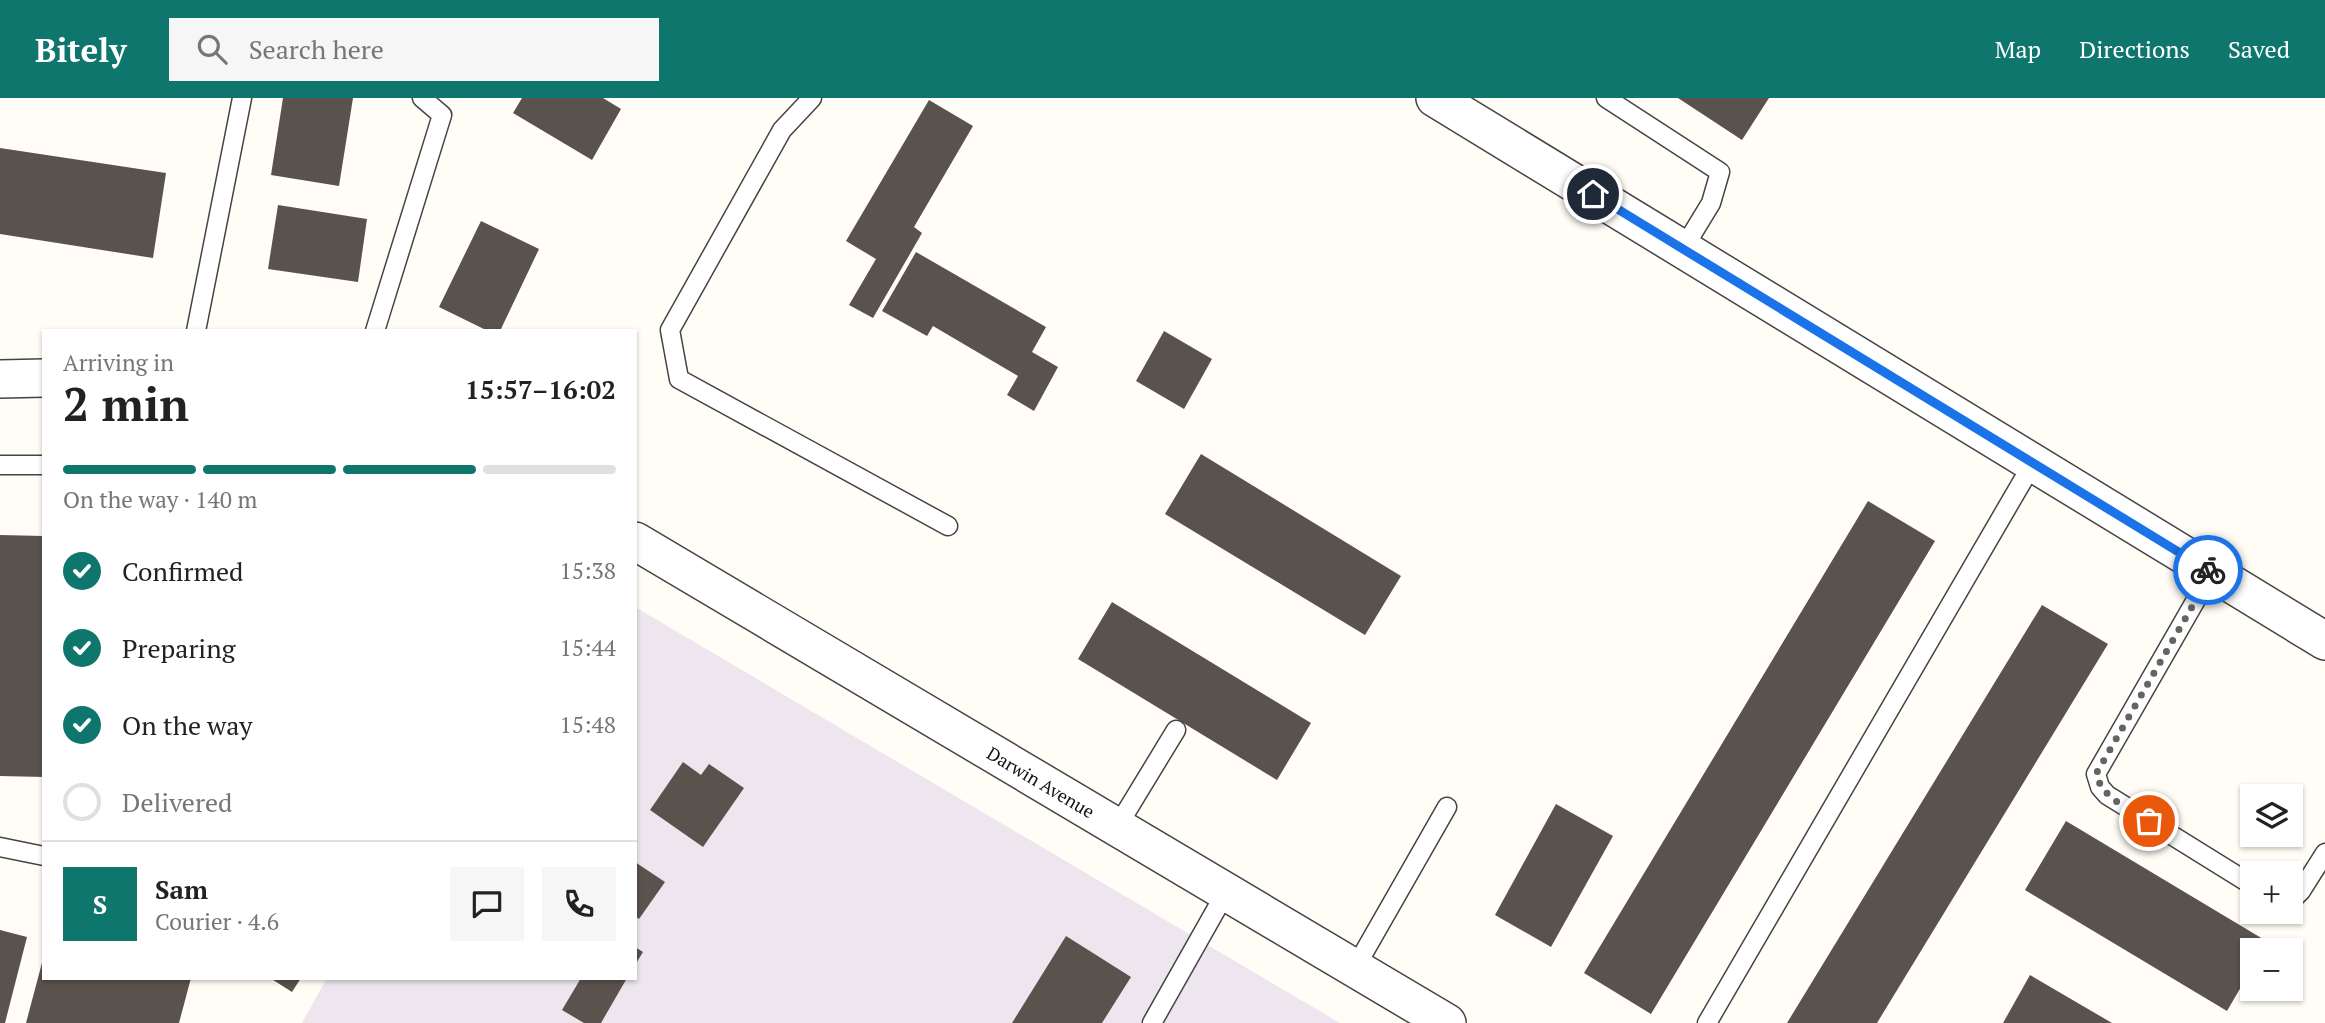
<!DOCTYPE html>
<html lang="en">
<head>
<meta charset="utf-8">
<style>
	body { margin:0; font-family:"PT Serif",serif; background:#f6f6f6; color:#222; height:100vh; display:flex; flex-direction:column; font-size:26px; white-space:nowrap }
	* { box-sizing:border-box; margin:0 }
	p { font-size:23px; color:#767676 }
	.icon { flex:none; width:38px; height:38px; fill:none; stroke:currentColor; stroke-width:2; stroke-linecap:round; stroke-linejoin:round }
	.map { position:relative; flex:1; overflow:hidden }
	.drawer { position:absolute; left:42px; top:231px; width:595px; height:651px; display:flex; flex-direction:column; background:#fff; border-radius:0px; box-shadow:0 2px 5px #0004 }
	.drawer>* { flex:none }
	.tools { position:absolute; left:2240px; top:686px; display:grid; gap:14px }
	.tools a { display:grid; place-items:center; width:63px; height:63px; border-radius:0px; background:#fff; box-shadow:0 2px 5px #0004; font-size:35px }
	.pin { position:absolute; display:grid; place-items:center; width:60px; height:60px; color:#fff; margin:-30px; border:4px solid #fff; border-radius:50%; box-shadow:0 2px 7px #0007 }
	.courier { position:absolute; display:grid; place-items:center; width:70px; height:70px; margin:-35px; border:5px solid #1a73e8; border-radius:50%; background:#fff; color:#222; box-shadow:0 2px 9px #0007 }
	.headline em { font-style:normal; font-weight:700 }
	.headline div { display:flex; flex-direction:column-reverse }
	.headline { display:flex; align-items:center; justify-content:space-between; height:119px; padding:0 21px }
	h1 { font-size:46px; font-weight:700; line-height:52px }
	.bar { display:grid; grid-template-columns:repeat(4,1fr); gap:10px 7px; align-content:center; height:84px; padding:0 21px }
	.bar i { height:9px; border-radius:5px; background:#e0e0e0 }
	.bar .selected { background:#0f766e }
	.bar p { grid-column:span 4 }
	.line { display:flex; align-items:center; gap:18px; padding:0 21px; border-top:2px solid #e0e0e0 }
	.line div { flex:1 }
	.round { display:grid; place-items:center; flex:none; width:74px; height:74px; border-radius:0px; background:#f6f6f6 }
	ol { padding:0 21px; list-style:none }
	li { display:flex; align-items:center; gap:21px; height:77px }
	li p { margin-inline-start:auto }
	li .icon { padding:7px; border-radius:50%; background:#0f766e; color:#fff; stroke-width:4 }
	li:last-child { color:#767676 }
	li i { width:38px; height:38px; border:4px solid #e0e0e0; border-radius:50% }
	header { display:flex; align-items:center; gap:42px; box-sizing:border-box; height:98px; padding:0 35px; background:#0f766e; color:#fff }
	header strong { font-size:33px }
	nav { display:flex; gap:38px; margin-inline-start:auto; font-size:24px }
	.search { width:490px; height:63px; background:#f6f6f6; display:flex; align-items:center; gap:18px; box-sizing:border-box; padding:0 24px; border-radius:0px; color:#767676; font-size:26px }
	.map>svg:first-child { display:block }
</style>
</head>
<body>
<header>
<strong>Bitely</strong>
<div class="search"><svg class="icon" aria-label="search" viewBox="0 0 24 24"><circle cx="10" cy="10" r="6"/><path d="M15 15l6 6"/></svg>Search here</div>
<nav><a>Map</a><a>Directions</a><a>Saved</a></nav>
</header>
<div class="map">
<svg width="2325" height="925" viewBox="0 0 2325 925">
	<rect width="100%" height="100%" fill="#fffdf5"/>
	<path fill="#eee6ef" d="M635,509L1340,925H302L327,880H635Z"/>
	<path fill="#5a524d" d="M283,0H353L339,88L271,77Z
		M522,0H603L621,11L592,62L513,15Z
		M1678,0H1769L1742,42Z
		M929,2L973,28L914,129L922,135L873,220L849,207L876,161L846,143Z
		M0,50L166,75L153,160L0,136Z
		M278,107L367,121L358,184L268,171Z
		M481,123L539,151L500,233H488L439,209Z
		M916,154L1046,229L1032,254L1058,269L1034,313L1007,297L1018,278L933,228L927,238L882,213Z
		M1164,233L1212,261L1184,311L1136,283Z
		M1201,356L1401,478L1365,537L1165,416Z
		M1868,403L1935,443L1651,916L1584,875Z
		M0,437L44,438V679L0,678Z
		M1112,504L1311,625L1277,682L1078,561Z
		M2042,507L2108,546L1877,925H1787Z
		M683,664L701,677L709,666L744,690L703,749L650,712Z
		M1556,706L1613,738L1551,849L1495,817Z
		M2066,723L2268,844L2263,852H2252V870L2227,913L2025,792Z
		M635,764L665,784L639,821L635,818Z
		M0,832L27,839L5,925H0Z
		M1066,838L1131,879L1102,925H1012Z
		M635,849L643,854L635,867Z
		M43,861L44,880H191L179,925H26Z
		M2030,877L2112,925H2003Z
		M270,880H301L292,894Z
		M581,880H627L601,925H584L562,912Z"/>
	<g fill="none" stroke-linecap="round" stroke-linejoin="round">
		<g stroke="#444" stroke-width="21">
			<path id="service" d="M812,0L782,32L670,232L679,281L948,428
				M1606,0L1720,74L1711,105L1683,151
				M196,233L242,0
				M375,233L442,17L422,0
				M0,367H44
				M2212,474L2096,676L2100,689L2107,697L2252,787
				M1117,729L1176,632
				M0,749L44,758
				M2291,803L2301,793L2325,755
				M1355,870L1447,709
				M1152,925L1226,794
				M1707,925L2033,365"/>
		</g>
		<g stroke="#444" stroke-width="40">
			<g id="minor">
				<path d="M1435,0L2325,543"/>
				<path d="M0,281L44,280"/>
				<path id="s1" d="M635,443L1447,925"/>
			</g>
		</g>
		<use href="#service" stroke="#fff" stroke-width="18"/>
		<use href="#minor" stroke="#fff" stroke-width="37"/>
	</g>
	<g fill="none" stroke-linecap="round" stroke-linejoin="round">
		<path stroke="#646461" stroke-width="7" stroke-dasharray="0 12.6" d="M2149,723C2128,710 2103,701 2096,676L2212,474L2208,472"/>
		<path stroke="#1a73e8" stroke-width="9" d="M1593,96L2208,472"/>
	</g>
	<g text-anchor="middle" dominant-baseline="central" stroke-width="7" stroke-linejoin="round" paint-order="stroke">
		<g font-size="18" fill="#111" stroke="#fff">
			<text stroke="none"><textPath href="#s1" startOffset="472">Darwin Avenue</textPath></text>
		</g>
	</g>
</svg>
<div class="tools">
<a><svg class="icon" aria-label="layers" viewBox="0 0 24 24"><path d="M12 4l9 5-9 5-9-5zM3 14l9 5 9-5"/></svg></a>
<a>+</a>
<a>−</a>
</div>
<div class="pin" style="left:2149px;top:723px;background:#ea580c"><svg class="icon" aria-label="bag" viewBox="0 0 24 24"><path d="M5 8h14l-1 12H6zM9 8a3 3 0 0 1 6 0"/></svg></div>
<div class="pin" style="left:1593px;top:96px;background:#1f2937"><svg class="icon" aria-label="home" viewBox="0 0 24 24"><path d="M3 11l9-7 9 7M6 9v11h12V9"/></svg></div>
<div class="courier" style="left:2208px;top:472px"><svg class="icon" aria-label="bike" viewBox="0 0 24 24"><circle cx="6" cy="16" r="4"/><circle cx="18" cy="16" r="4"/><path d="M6 16l4-8h5l3 8M10 8l3 8H6M13 5h3"/></svg></div>
<section class="drawer">
<div class="headline"><div><h1>2 min</h1><p>Arriving in</p></div><em>15:57–16:02</em></div>
<div class="bar"><i class="selected"></i><i class="selected"></i><i class="selected"></i><i></i><p>On the way · 140 m</p></div>
<ol>
<li><svg class="icon" aria-label="check" viewBox="0 0 24 24"><path d="M5 12l5 5 9-10"/></svg>Confirmed<p>15:38</p></li>
<li><svg class="icon" aria-label="check" viewBox="0 0 24 24"><path d="M5 12l5 5 9-10"/></svg>Preparing<p>15:44</p></li>
<li><svg class="icon" aria-label="check" viewBox="0 0 24 24"><path d="M5 12l5 5 9-10"/></svg>On the way<p>15:48</p></li>
<li><i></i>Delivered</li>
</ol>
<div class="line" style="height:126px"><b class="round" style="background:#0f766e;color:#fff">S</b><div><b>Sam</b><p>Courier · 4.6</p></div><a class="round"><svg class="icon" aria-label="chat" viewBox="0 0 24 24"><path d="M4 5h16v11H9l-5 4z"/></svg></a><a class="round"><svg class="icon" aria-label="phone" viewBox="0 0 24 24"><path d="M5 4h4l2 5-3 2q2 4 5 5l2-3 5 2v4C11 20 4 13 5 4z"/></svg></a></div>
</section>
</div>
</body>
</html>
